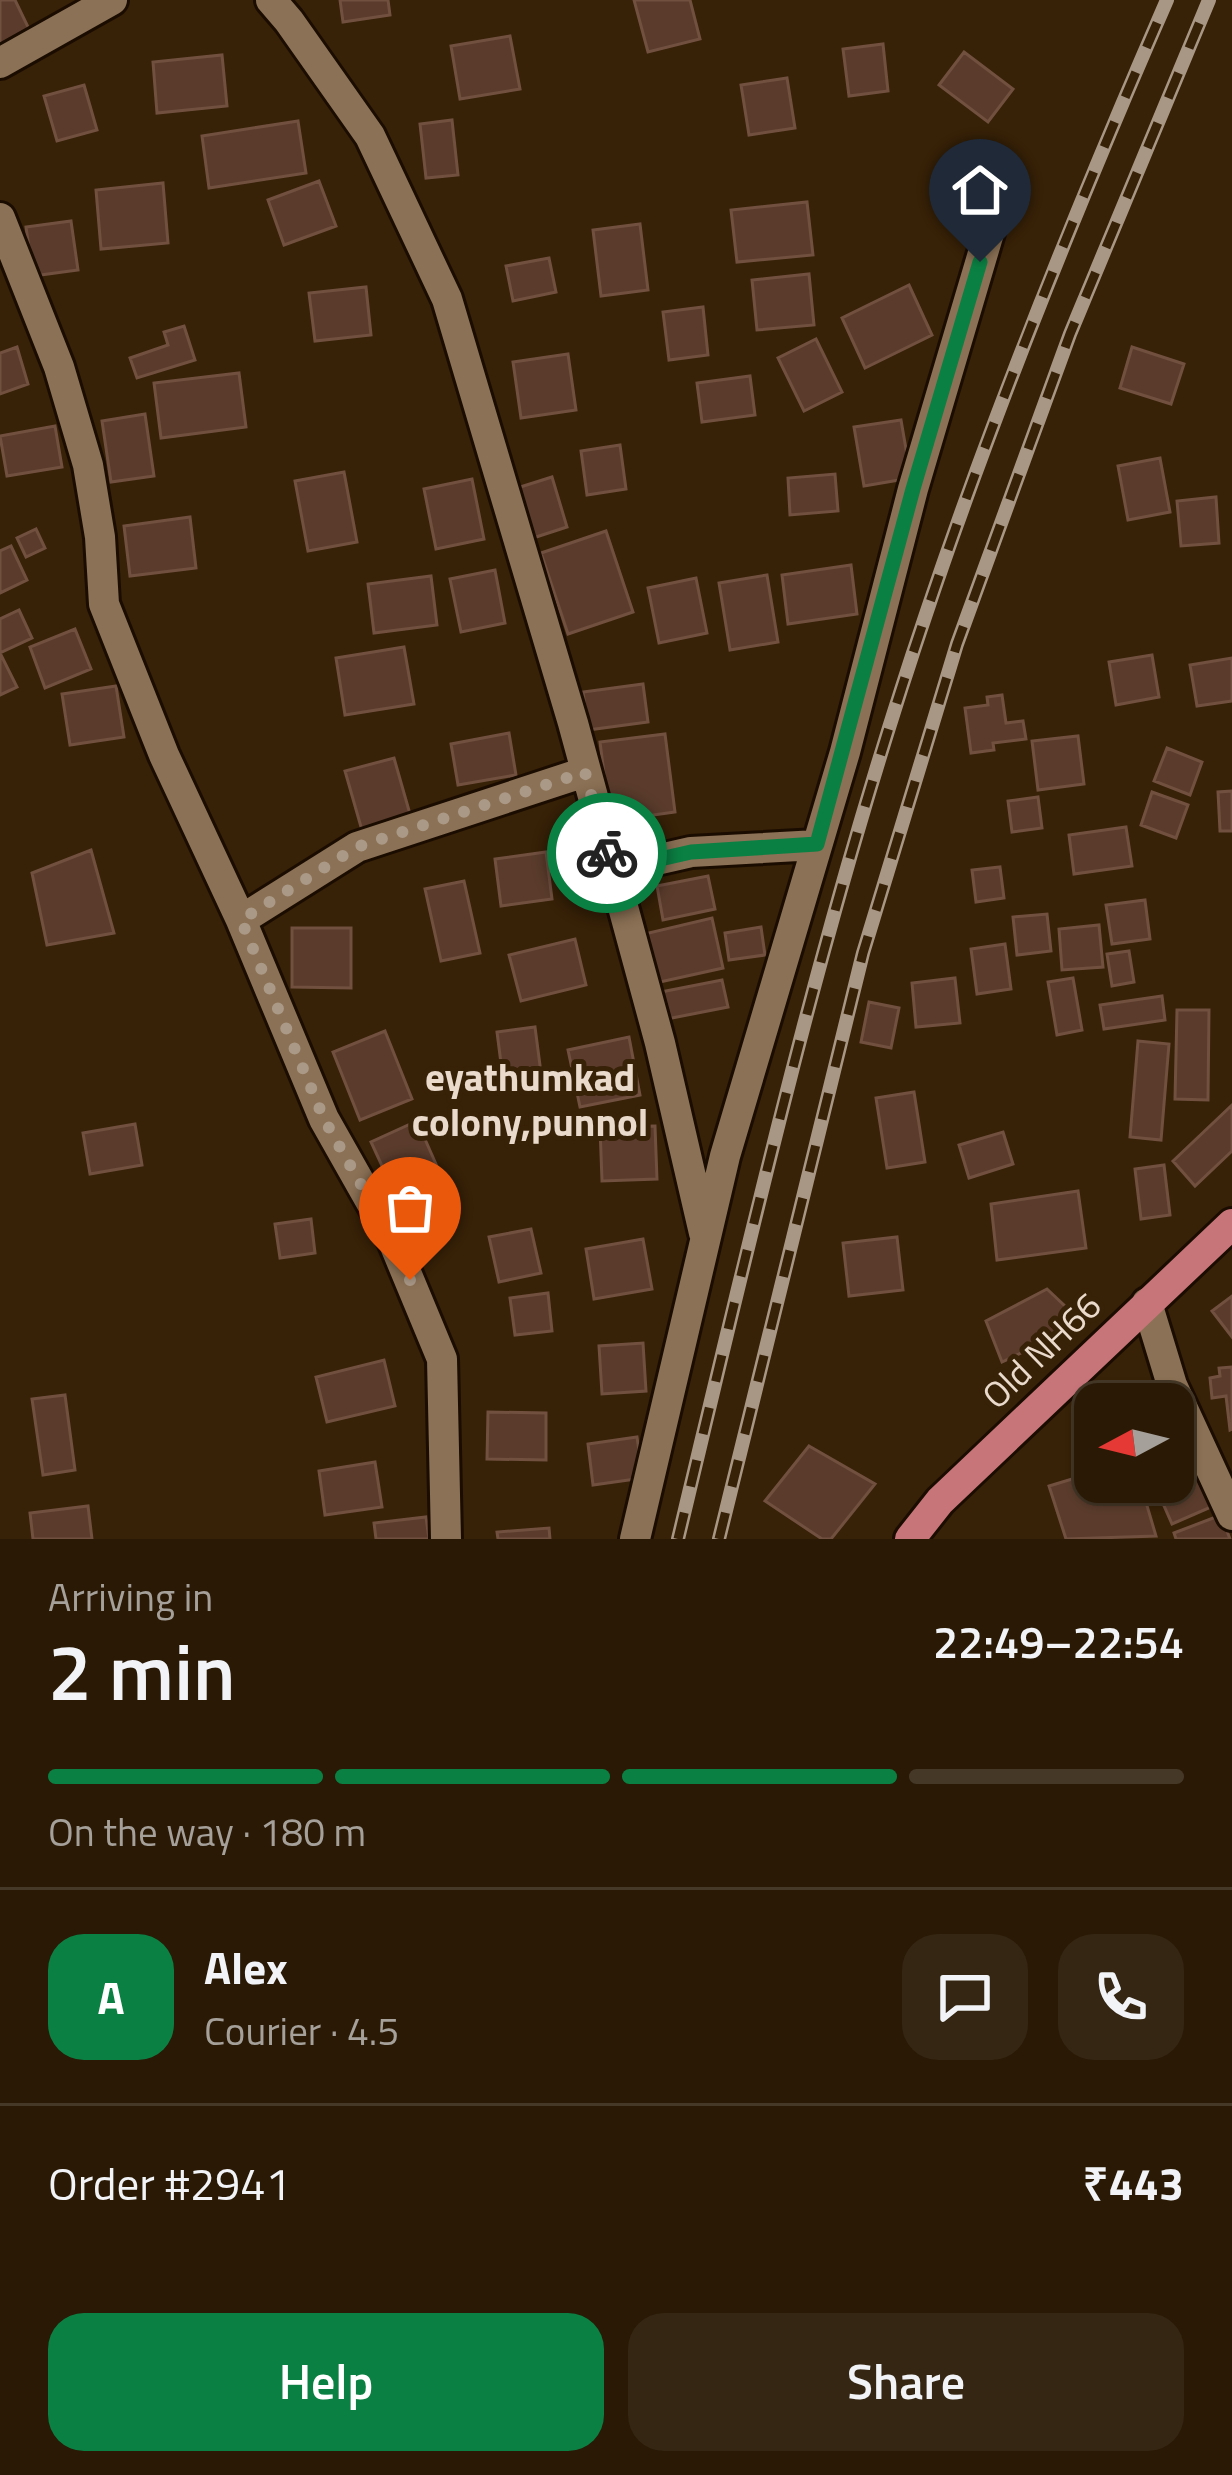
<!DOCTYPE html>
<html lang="en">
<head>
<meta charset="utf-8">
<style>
	body { margin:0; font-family:"Titillium Web",sans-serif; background:#352613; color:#f1f3f6; height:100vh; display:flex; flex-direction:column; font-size:45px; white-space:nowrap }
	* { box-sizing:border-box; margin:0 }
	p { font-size:39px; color:#a5a09a }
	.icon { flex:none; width:66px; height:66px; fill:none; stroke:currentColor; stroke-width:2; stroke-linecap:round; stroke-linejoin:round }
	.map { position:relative; height:1539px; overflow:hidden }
	.drawer { display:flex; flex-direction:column; background:#291905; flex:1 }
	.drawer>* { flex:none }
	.needle { width:78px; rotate:263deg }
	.buttons { position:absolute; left:1074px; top:1383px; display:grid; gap:24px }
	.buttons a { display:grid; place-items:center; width:120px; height:120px; border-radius:24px; background:#291905; box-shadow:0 3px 9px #0004,0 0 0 3px #453827; font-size:60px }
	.pin { position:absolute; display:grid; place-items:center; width:102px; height:102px; color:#fff; margin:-123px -51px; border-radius:50% 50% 50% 0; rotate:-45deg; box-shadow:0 0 12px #0007 }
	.pin .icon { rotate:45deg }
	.courier { position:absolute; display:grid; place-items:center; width:120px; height:120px; margin:-60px; border:9px solid #0b8043; border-radius:50%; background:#fff; color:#222; box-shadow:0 3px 15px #0007 }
	.overview em { font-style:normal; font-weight:600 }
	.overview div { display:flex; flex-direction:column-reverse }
	.overview { display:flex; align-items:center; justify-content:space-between; height:204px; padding:0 48px }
	h1 { font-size:78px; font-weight:600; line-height:90px }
	.bar { display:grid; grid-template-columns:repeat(4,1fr); gap:18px 12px; align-content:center; height:144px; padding:0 48px }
	.bar i { height:15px; border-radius:9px; background:#453827 }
	.bar .on { background:#0b8043 }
	.bar p { grid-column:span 4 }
	.line { display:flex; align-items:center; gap:30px; padding:0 48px; border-top:3px solid #453827 }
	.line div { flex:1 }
	.round { display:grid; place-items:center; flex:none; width:126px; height:126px; border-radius:36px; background:#352613 }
	.primary-button { display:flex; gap:24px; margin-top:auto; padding:24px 48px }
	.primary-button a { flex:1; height:138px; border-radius:36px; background:#0b8043; color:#fff; font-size:48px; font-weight:600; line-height:138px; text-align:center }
	.primary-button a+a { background:#352613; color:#f1f3f6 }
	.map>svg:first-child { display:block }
</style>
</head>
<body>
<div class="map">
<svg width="1232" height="1539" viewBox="0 0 1232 1539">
	<rect width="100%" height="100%" fill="#372107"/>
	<path fill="#5b3c2c" stroke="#715040" stroke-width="3" d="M0,0H15L31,33L0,49Z
		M340,0H388L390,15L343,22Z
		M634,0H690L700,39L648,52Z
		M510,36L520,89L460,99L451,46Z
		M883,44L888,91L849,96L843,49Z
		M964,52L1013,89L988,122L939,85Z
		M222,55L227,106L157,113L153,62Z
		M787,78L795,128L749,135L741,85Z
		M84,85L97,130L57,141L44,96Z
		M452,120L458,175L426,178L420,124Z
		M298,121L306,173L209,188L202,136Z
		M319,181L336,226L284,245L268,200Z
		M163,183L168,243L101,249L96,190Z
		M807,202L813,255L737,262L731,210Z
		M71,221L78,270L33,276L26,227Z
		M640,224L648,290L601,296L593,230Z
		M549,258L556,292L513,301L506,266Z
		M809,274L814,325L757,330L752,280Z
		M909,285L932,335L865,368L842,318Z
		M366,287L371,335L315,341L309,293Z
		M703,307L708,355L669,360L663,312Z
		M184,326L195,360L137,378L130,358L168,345L164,332Z
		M816,339L842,392L804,411L778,358Z
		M17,347L28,384L0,394V353Z
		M1132,347L1184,364L1171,404L1120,388Z
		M568,354L576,410L521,418L513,362Z
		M239,373L246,427L161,438L154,383Z
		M750,376L755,415L702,422L697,383Z
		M145,414L154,476L111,482L102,421Z
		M901,420L911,478L864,486L854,427Z
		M55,426L62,467L7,476L0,436Z
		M620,445L626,489L587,495L581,451Z
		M1160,458L1170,512L1128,520L1118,466Z
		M344,472L357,542L308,551L295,481Z
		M835,474L838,511L790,515L788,478Z
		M552,477L567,527L533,538L517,488Z
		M472,479L484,539L436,549L424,489Z
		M1216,497L1219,543L1181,546L1177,501Z
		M190,517L196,568L130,576L124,526Z
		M36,529L45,548L26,557L17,538Z
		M606,531L633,612L568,634L541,553Z
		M11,546L27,580L0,593V551Z
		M851,565L857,614L788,624L782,575Z
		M495,570L505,623L461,632L450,579Z
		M767,575L778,642L730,650L719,583Z
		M431,576L437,625L374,633L368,584Z
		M696,578L707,633L659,643L648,588Z
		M19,610L32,638L0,653L17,687L0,695V619Z
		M75,629L91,669L45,688L30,647Z
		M404,647L414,704L345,715L336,658Z
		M1152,655L1159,697L1116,705L1109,662Z
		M1232,658V701L1197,706L1190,665Z
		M643,684L648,722L588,730L583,692Z
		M116,686L124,737L70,745L62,694Z
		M1002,695L1006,723L1023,721L1026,739L993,743L994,750L971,753L965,708L988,705L987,697Z
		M509,733L516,775L458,785L451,744Z
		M665,734L675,812L610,821L600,742Z
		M1078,736L1084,784L1038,790L1032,741Z
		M1167,748L1202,762L1190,795L1154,781Z
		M394,758L412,821L363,834L345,771Z
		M1232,791V831H1220L1218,792Z
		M1152,792L1188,805L1176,838L1141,825Z
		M1038,797L1042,828L1012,832L1008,801Z
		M1126,827L1132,866L1074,874L1069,835Z
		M91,850L114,933L47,945L32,873Z
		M546,852L552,899L501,906L495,859Z
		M1000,867L1004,898L976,902L972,870Z
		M708,876L715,909L663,920L657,886Z
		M464,881L480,953L441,961L425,889Z
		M1145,900L1150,939L1112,944L1106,905Z
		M1047,914L1051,951L1017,955L1013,917Z
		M712,918L723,968L651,984L640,935Z
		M1099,925L1103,967L1062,970L1059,929Z
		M761,927L765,955L729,960L725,933Z
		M292,928H351V988L292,987Z
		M575,939L586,985L521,1001L509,955Z
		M1005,944L1011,989L977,994L971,949Z
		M1129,951L1134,982L1112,986L1107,954Z
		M955,978L960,1023L916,1027L912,983Z
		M1073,978L1082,1030L1057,1035L1048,982Z
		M722,980L728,1007L667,1019L661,992Z
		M1162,996L1165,1020L1104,1029L1100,1005Z
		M869,1002L899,1008L891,1048L861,1042Z
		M1177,1010H1209L1208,1100L1175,1099Z
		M535,1027L541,1073L503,1079L497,1032Z
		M385,1031L412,1099L360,1120L333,1052Z
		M629,1037L640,1095L580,1107L568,1050Z
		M1138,1041L1169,1044L1161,1140L1130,1137Z
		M914,1092L925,1162L887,1168L876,1098Z
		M1232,1105V1151L1195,1186L1173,1161Z
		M417,1121L439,1171L394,1192L371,1142Z
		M135,1124L142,1165L90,1174L83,1133Z
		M655,1126L657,1179L602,1181L600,1127Z
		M1003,1132L1013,1164L969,1178L959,1145Z
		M1164,1165L1170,1215L1141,1219L1135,1169Z
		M1078,1191L1086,1248L997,1260L991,1204Z
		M311,1219L315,1253L280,1258L275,1224Z
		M531,1229L541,1273L499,1282L489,1237Z
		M897,1237L903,1290L849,1296L843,1243Z
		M643,1239L652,1289L594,1299L586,1249Z
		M1047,1289L1066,1307L1070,1330L1002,1362L986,1321Z
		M548,1293L552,1331L515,1335L510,1298Z
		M1232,1296V1337L1212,1311Z
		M643,1343L646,1391L602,1394L599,1346Z
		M384,1360L395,1406L327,1422L316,1377Z
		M1232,1367V1429L1230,1430L1226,1396L1212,1398L1210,1378L1220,1376L1219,1368Z
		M65,1395L75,1470L43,1475L32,1399Z
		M488,1412L546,1413V1460L487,1459Z
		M637,1437L643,1478L593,1485L588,1444Z
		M809,1446L875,1484L831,1539H822L765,1501Z
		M375,1462L382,1507L325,1515L319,1471Z
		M1095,1472V1482H1140L1156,1536L1066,1539L1049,1486Z
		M1204,1472L1218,1504L1172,1524L1158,1492Z
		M88,1506L92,1539H33L30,1513Z
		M1221,1515L1230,1539H1176L1174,1533Z
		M426,1517L429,1539H376L374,1523Z
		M549,1528L550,1539H498L497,1532Z"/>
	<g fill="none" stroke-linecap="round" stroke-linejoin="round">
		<g stroke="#1b0c00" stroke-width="36">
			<path id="street" d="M271,0L289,21L370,136L447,299L573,723L660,1043L704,1233
				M0,63L112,0
				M0,218L59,367L88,465L100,537L104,604L164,755L241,920L324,1119L393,1241L442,1359L446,1539
				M612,870L691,852L817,845
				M241,920L357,847L585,772
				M1147,1303L1172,1385L1232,1515
				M635,1539L725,1156L845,752L913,489L994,216"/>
		</g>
		<g stroke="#1b0c00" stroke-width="36">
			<path id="primary" d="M910,1539L940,1501L1232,1224"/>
		</g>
		<use href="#street" stroke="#8b7155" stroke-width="30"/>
		<use href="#primary" stroke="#c8757a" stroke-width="30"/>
		<g stroke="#a99785" stroke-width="14">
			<path id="rail" d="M678,1539C752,1230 823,918 925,617C995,408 1079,202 1167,0
				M719,1539L863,953L957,644L1070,334L1209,0"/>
		</g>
		<use href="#rail" stroke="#372107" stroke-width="9" stroke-dasharray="27" stroke-linecap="butt"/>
	</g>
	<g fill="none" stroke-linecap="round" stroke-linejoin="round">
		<path stroke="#ab9987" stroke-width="12" stroke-dasharray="0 21.6" d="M410,1280L393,1241L324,1119L241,920L357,847L585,772L607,853"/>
		<path stroke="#0b8043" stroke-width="15" d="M607,853L612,870L691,852L817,844L913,489L980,262"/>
	</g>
	<g text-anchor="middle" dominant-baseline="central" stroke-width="10" stroke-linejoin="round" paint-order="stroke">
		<g font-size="36" fill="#e9dacc" stroke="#372107">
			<text transform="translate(1041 1350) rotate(-44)">Old NH66</text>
		</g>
		<g font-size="39" font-weight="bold" fill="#e9dacc" stroke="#372107">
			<text x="530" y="1076">eyathumkad<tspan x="530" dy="45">colony,punnol</tspan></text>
		</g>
	</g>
</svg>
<div class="buttons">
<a><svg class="needle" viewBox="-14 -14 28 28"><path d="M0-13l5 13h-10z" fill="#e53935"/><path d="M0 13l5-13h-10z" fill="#a5a09a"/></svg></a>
</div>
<div class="pin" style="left:410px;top:1280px;background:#ea580c"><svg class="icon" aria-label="bag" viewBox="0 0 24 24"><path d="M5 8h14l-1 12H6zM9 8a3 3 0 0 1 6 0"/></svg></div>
<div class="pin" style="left:980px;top:262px;background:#1f2937"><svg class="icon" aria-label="home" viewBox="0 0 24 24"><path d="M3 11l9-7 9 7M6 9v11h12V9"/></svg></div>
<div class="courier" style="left:607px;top:853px"><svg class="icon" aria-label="bike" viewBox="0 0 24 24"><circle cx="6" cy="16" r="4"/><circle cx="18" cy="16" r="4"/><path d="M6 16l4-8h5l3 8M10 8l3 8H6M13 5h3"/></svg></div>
</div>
<section class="drawer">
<div class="overview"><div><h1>2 min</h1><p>Arriving in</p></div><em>22:49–22:54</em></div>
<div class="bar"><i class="on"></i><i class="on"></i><i class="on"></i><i></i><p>On the way · 180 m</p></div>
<div class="line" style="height:216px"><b class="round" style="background:#0b8043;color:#fff">A</b><div><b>Alex</b><p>Courier · 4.5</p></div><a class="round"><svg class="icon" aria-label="chat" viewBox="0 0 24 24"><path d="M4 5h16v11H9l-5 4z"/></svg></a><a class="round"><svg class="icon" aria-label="phone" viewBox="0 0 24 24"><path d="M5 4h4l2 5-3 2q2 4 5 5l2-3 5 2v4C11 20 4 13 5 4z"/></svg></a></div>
<div class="line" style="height:156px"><div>Order #2941</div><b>₹443</b></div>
<div class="primary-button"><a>Help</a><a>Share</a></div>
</section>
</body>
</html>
